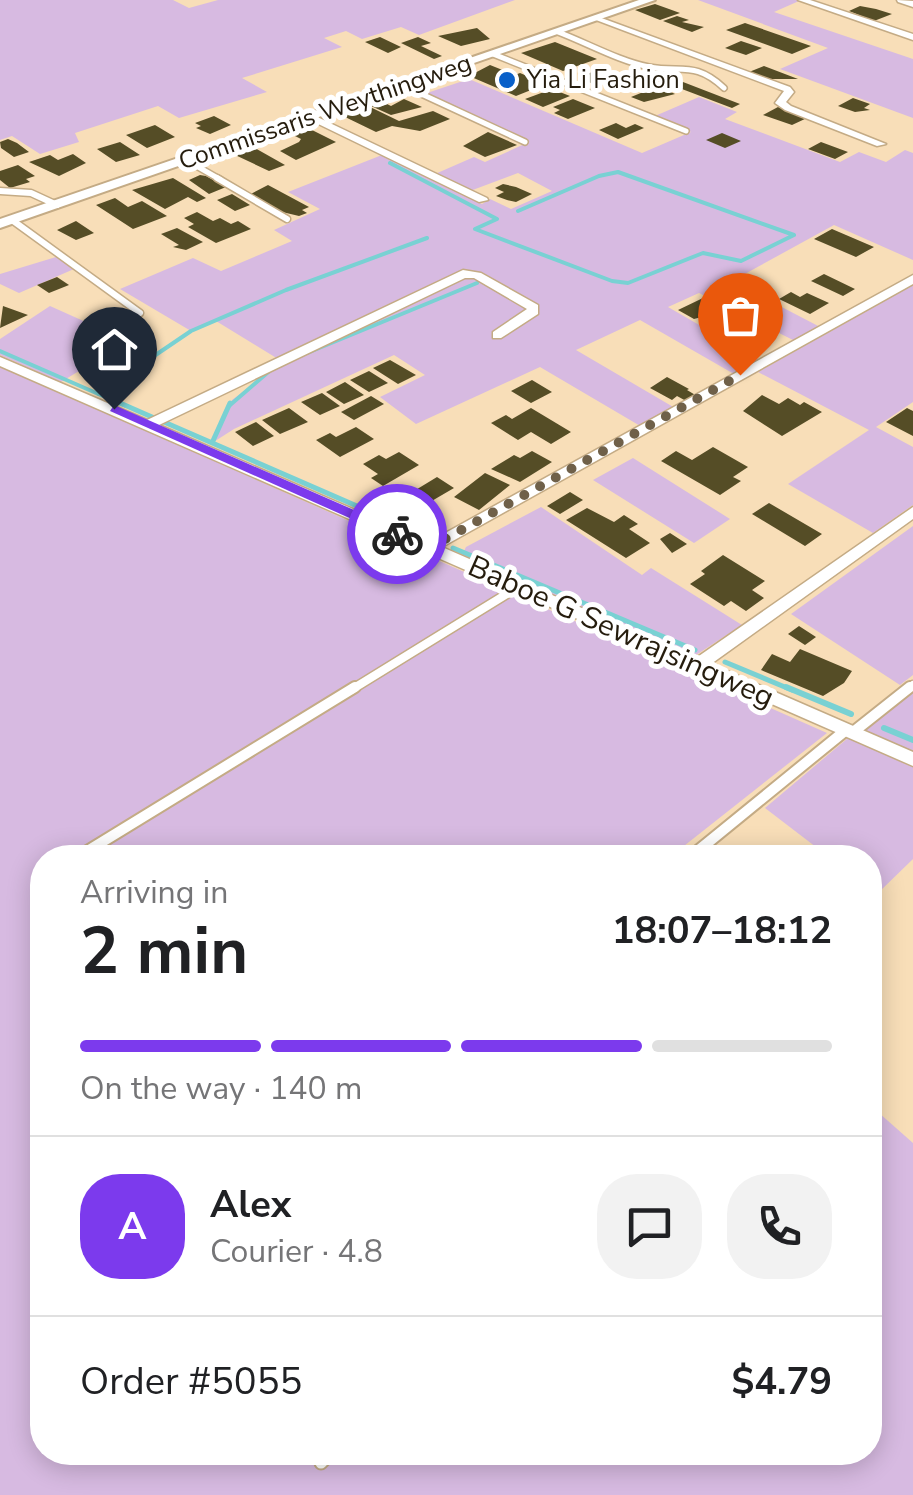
<!DOCTYPE html>
<html lang="en">
<head>
<meta charset="utf-8">
<style>
	body { margin:0; font-family:"Nunito Sans",sans-serif; background:#f2f2f2; color:#202124; height:100vh; display:flex; flex-direction:column; font-size:38px; white-space:nowrap }
	* { box-sizing:border-box; margin:0 }
	p { font-size:32px; color:#757577 }
	.icon { flex:none; width:55px; height:55px; fill:none; stroke:currentColor; stroke-width:2; stroke-linecap:round; stroke-linejoin:round }
	.map { position:relative; flex:1; overflow:hidden }
	.panel { position:absolute; left:30px; top:845px; width:852px; height:620px; display:flex; flex-direction:column; background:#fff; border-radius:40px; box-shadow:0 5px 25px #0003 }
	.panel>* { flex:none }
	.pin { position:absolute; display:grid; place-items:center; width:85px; height:85px; color:#fff; margin:-102px -42px; border-radius:50% 50% 50% 0; rotate:-45deg; box-shadow:0 0 10px #0007 }
	.pin .icon { rotate:45deg }
	.courier { position:absolute; display:grid; place-items:center; width:100px; height:100px; margin:-50px; border:8px solid #7c3aed; border-radius:50%; background:#fff; color:#222; box-shadow:0 2px 12px #0007 }
	.head em { font-style:normal; font-weight:700 }
	.head div { display:flex; flex-direction:column-reverse }
	.head { display:flex; align-items:center; justify-content:space-between; height:170px; padding:0 50px }
	h1 { font-size:65px; font-weight:700; line-height:75px }
	.bar { display:grid; grid-template-columns:repeat(4,1fr); gap:15px 10px; align-content:center; height:120px; padding:0 50px }
	.bar i { height:12px; border-radius:8px; background:#e0e0e0 }
	.bar .selected { background:#7c3aed }
	.bar p { grid-column:span 4 }
	.line { display:flex; align-items:center; gap:25px; padding:0 50px; border-top:2px solid #e0e0e0 }
	.line div { flex:1 }
	.round { display:grid; place-items:center; flex:none; width:105px; height:105px; border-radius:40px; background:#f2f2f2 }
	.map>svg:first-child { display:block }
</style>
</head>
<body>
<div class="map">
<svg width="913" height="1495" viewBox="0 0 913 1495">
	<rect width="100%" height="100%" fill="#f8deb8"/>
	<path fill="#d7bae1" d="M0,0H173L189,8L218,0H515L419,35L401,27L362,39L346,31L324,38L342,47L242,78L267,92L179,118L158,106L75,133L79,142L40,154L12,136L0,140Z
		M698,0H796L799,1L774,12L913,59V118L780,69L828,48Z
		M469,79L642,153L691,132L655,116L699,97L737,112L725,119L840,162L859,152L886,162L905,150L913,153V260L834,225L732,281L822,328L797,342L699,293L668,307L760,360L734,374L640,320L576,350L675,408L642,427L540,367L416,424L380,397L425,375L394,355L234,429L212,443L232,400L283,362L216,321L191,331L120,289L193,258L221,271L292,241L274,230L320,209L288,192L382,155L482,204L490,199L511,209L552,191L518,173L470,191L435,174L474,157L485,162L529,142L424,94Z
		M56,257L74,269L19,293L0,284V274Z
		M913,285V402L876,427L913,447V505L873,533L788,484L869,430L758,372Z
		M50,306L128,341L61,382L0,355V339Z
		M0,366L827,733L670,857L42,858V1452H870V1105L913,1143V1495H0Z
		M633,458L730,519L694,543L593,480Z
		M541,507L642,575L651,568L742,625L696,655L686,653L461,557L466,547Z
		M913,526V675L900,685L791,614Z
		M913,690V753L868,734L865,728Z
		M848,738L913,767V859L877,894L870,889V858L829,857L765,808Z"/>
	<g fill="none" stroke-linecap="round" stroke-linejoin="round">
		<path stroke="#79d1d3" stroke-width="4" d="M390,163L497,219L475,229L612,281L628,283L703,253L741,261L794,235L618,172L599,176L518,211
			M0,351L126,406
			M307,353L477,283
			M98,394L191,331L286,290L427,238
			M229,406L273,368"/>
		<path stroke="#79d1d3" stroke-width="5" d="M120,403L152,417
			M164,422L428,537
			M212,443L230,403
			M453,548L695,650
			M725,662L792,690"/>
		<path stroke="#79d1d3" stroke-width="6" d="M786,687L851,714
			M884,728L913,740"/>
	</g>
	<path fill="#554d26" d="M655,4L669,9L680,13L660,20L635,10Z
		M860,6L876,9L892,14L874,21L849,11Z
		M677,16L689,20L682,22L704,27L692,32L663,21Z
		M745,23L811,46L792,54L726,30Z
		M477,28L490,39L461,46L438,36Z
		M380,37L401,47L388,53L365,42Z
		M418,37L431,43L421,46L442,56L434,59L401,43Z
		M741,41L762,48L746,55L725,48Z
		M555,42L597,59L563,71L521,53Z
		M490,65L515,75L520,73L546,84L516,96L469,76Z
		M764,66L798,79H769L749,72Z
		M598,70L613,76L593,84L578,77Z
		M683,82L740,104L732,108L674,86Z
		M658,86L675,94L644,102L631,97Z
		M552,89L570,96L543,107L525,99Z
		M853,98L870,104L864,108L870,110L855,112L838,106Z
		M404,99L422,107L391,115L371,106L383,102L391,106Z
		M573,99L595,108L568,119L554,113L560,110L553,107Z
		M366,105L399,121L433,111L450,119L420,131L392,126L376,132L341,115Z
		M778,107L807,118L792,125L763,115Z
		M214,116L231,125L210,134L196,128L201,126L195,123Z
		M616,123L626,128L635,124L644,128L618,139L599,130Z
		M155,125L175,137L147,148L126,135Z
		M310,129L336,142L296,160L280,151L299,142L301,139L293,135Z
		M488,132L517,145L485,157L463,146Z
		M722,133L741,141L725,148L706,140Z
		M8,139L17,143L29,152L14,157L1,148L0,142Z
		M120,142L140,155L116,162L97,149Z
		M821,142L848,152L835,159L808,149Z
		M253,147L285,165L269,171L233,154Z
		M73,154L86,163L59,176L29,162L50,155L58,160Z
		M18,165L35,176L26,179L30,182L10,188L0,180V171Z
		M200,175L206,176L226,187L209,194L189,180Z
		M173,178L206,198L197,202L188,197L165,209L132,190Z
		M503,184L516,187L532,194L516,202L507,200L496,196L504,192L495,188Z
		M268,185L309,207L302,210L307,213L299,216L278,211L249,195Z
		M232,194L250,205L235,211L217,200Z
		M115,198L128,207L142,201L167,216L133,229L96,205Z
		M197,212L213,221L220,218L231,224L238,221L251,229L216,243L188,227L194,224L184,218Z
		M76,221L94,233L76,240L57,230Z
		M177,228L203,242L186,250L173,247L179,245L161,234Z
		M832,229L874,247L856,257L814,239Z
		M824,274L855,289L843,296L811,281Z
		M57,277L69,285L49,293L37,285Z
		M791,292L800,297L807,293L829,303L810,314L779,299Z
		M703,298L719,307L712,311L716,313L694,319L678,310Z
		M3,306L28,315L0,328Z
		M734,319L753,325L771,334L757,342L752,339L746,343L718,328Z
		M103,359L124,368L104,381L90,375L95,372L88,368Z
		M390,360L416,375L398,384L373,368Z
		M369,371L388,383L369,392L350,380Z
		M667,377L689,389L687,390L697,396L688,402L677,396L672,400L650,388Z
		M532,380L552,392L531,403L511,391Z
		M345,382L364,395L344,404L326,392Z
		M322,393L340,406L320,415L301,402Z
		M762,395L779,404L788,398L800,405L804,402L822,412L782,436L743,411Z
		M371,396L384,404L354,420L341,412Z
		M289,408L308,422L280,434L262,420Z
		M531,408L571,432L551,444L531,432L518,440L491,423L506,415L512,419Z
		M907,408L913,411V436L886,422Z
		M256,422L274,436L253,446L235,432Z
		M356,427L374,439L340,457L316,440L330,433L336,437Z
		M713,447L748,467L733,477L741,481L720,495L661,461L676,451L692,460Z
		M532,451L552,462L520,482L491,469L514,455L520,458Z
		M399,452L419,465L383,486L371,478L378,474L363,464L379,455L386,459Z
		M485,473L510,485L479,510L454,497Z
		M437,477L454,488L430,502L414,491Z
		M570,492L583,500L560,514L547,506Z
		M769,503L822,534L805,546L752,514Z
		M587,508L614,522L624,515L638,524L629,529L650,543L626,558L566,520Z
		M670,533L687,544L672,553L660,539Z
		M723,555L765,581L752,590L764,598L746,611L731,601L724,606L690,584L705,574L701,571Z
		M799,626L816,637L805,645L788,634Z
		M800,649L852,671L844,683L823,696L761,670L772,654L790,662Z"/>
	<g fill="none" stroke-linecap="round" stroke-linejoin="round">
		<g stroke="#c4ab85" stroke-width="8">
			<path id="lane-far4" d="M558,32C587,43 619,61 649,67C682,73 695,61 724,88
				M493,54L686,131
				M402,85L525,142
				M186,160L221,180"/>
		</g>
		<g stroke="#c4ab85" stroke-width="9">
			<path id="lane-far3" d="M217,178L287,219
				M0,191L31,193L57,205
				M12,220L140,313"/>
		</g>
		<g stroke="#c4ab85" stroke-width="11">
			<path id="lane-far2" d="M351,690L518,587
				M907,690L913,685"/>
		</g>
		<g stroke="#c4ab85" stroke-width="14">
			<path id="lane-far1" d="M852,733L910,687
				M76,858L355,687
				M689,858L846,730"/>
		</g>
		<g stroke="#c4ab85" stroke-width="15">
			<path id="lane" d="M321,1463L332,1452"/>
		</g>
		<g stroke="#c4ab85" stroke-width="3">
			<path id="street" d="M798,0H810L913,34V40Z
				M897,0L913,1V7L898,2Z
				M596,16L790,87L794,92L786,102L791,106L886,144L877,146L785,110L775,103L784,91L596,20Z
				M311,114L487,198L488,200L479,202L308,119V115Z
				M463,270L481,273L538,305V314L501,338H493V332L527,309L474,278H465L159,425L429,542L913,275V284L442,547L696,658L913,507V519L711,664L913,752V766L0,366V357L147,420Z"/>
		</g>
		<g stroke="#c4ab85" stroke-width="4">
			<path id="secondary" d="M639,0H655L0,228V219Z"/>
		</g>
		<use href="#lane-far4" stroke="#fff" stroke-width="5"/>
		<use href="#lane-far3" stroke="#fff" stroke-width="6"/>
		<use href="#lane-far2" stroke="#fff" stroke-width="8"/>
		<use href="#lane-far1" stroke="#fff" stroke-width="10"/>
		<use href="#lane" stroke="#fff" stroke-width="11"/>
		<use href="#street" fill="#fff" fill-rule="evenodd"/>
		<use href="#secondary" fill="#fff" fill-rule="evenodd"/>
	</g>
	<path fill="#7c3aed" d="M114,405L402,531L404,534L392,537L110,411Z"/>
	<g fill="none" stroke-linecap="round" stroke-linejoin="round">
		<path stroke="#6f6049" stroke-width="10" stroke-dasharray="0 18" d="M397,534L429,548L740,375"/>
	</g>
	<circle fill="#0960c9" stroke="#fff" stroke-width="4" cx="507" cy="80" r="10"/>
	<g text-anchor="middle" dominant-baseline="central" stroke-width="10" stroke-linejoin="round" paint-order="stroke">
		<g font-size="25" fill="#251c0d" stroke="#fff" text-anchor="start">
			<text x="527" y="80">Yia Li Fashion</text>
		</g>
		<g font-size="25" fill="#251c0d" stroke="#fff">
			<text transform="translate(325 112) rotate(-19)">Commissaris Weythingweg</text>
		</g>
		<g font-size="30" fill="#251c0d" stroke="#fff">
			<text transform="translate(621 632) rotate(24)">Baboe G Sewrajsingweg</text>
		</g>
	</g>
</svg>
<div class="pin" style="left:740px;top:375px;background:#ea580c"><svg class="icon" aria-label="bag" viewBox="0 0 24 24"><path d="M5 8h14l-1 12H6zM9 8a3 3 0 0 1 6 0"/></svg></div>
<div class="pin" style="left:114px;top:409px;background:#1f2937"><svg class="icon" aria-label="home" viewBox="0 0 24 24"><path d="M3 11l9-7 9 7M6 9v11h12V9"/></svg></div>
<div class="courier" style="left:397px;top:534px"><svg class="icon" aria-label="bike" viewBox="0 0 24 24"><circle cx="6" cy="16" r="4"/><circle cx="18" cy="16" r="4"/><path d="M6 16l4-8h5l3 8M10 8l3 8H6M13 5h3"/></svg></div>
<section class="panel">
<div class="head"><div><h1>2 min</h1><p>Arriving in</p></div><em>18:07–18:12</em></div>
<div class="bar"><i class="selected"></i><i class="selected"></i><i class="selected"></i><i></i><p>On the way · 140 m</p></div>
<div class="line" style="height:180px"><b class="round" style="background:#7c3aed;color:#fff">A</b><div><b>Alex</b><p>Courier · 4.8</p></div><a class="round"><svg class="icon" aria-label="chat" viewBox="0 0 24 24"><path d="M4 5h16v11H9l-5 4z"/></svg></a><a class="round"><svg class="icon" aria-label="phone" viewBox="0 0 24 24"><path d="M5 4h4l2 5-3 2q2 4 5 5l2-3 5 2v4C11 20 4 13 5 4z"/></svg></a></div>
<div class="line" style="height:130px"><div>Order #5055</div><b>$4.79</b></div>
</section>
</div>
</body>
</html>
